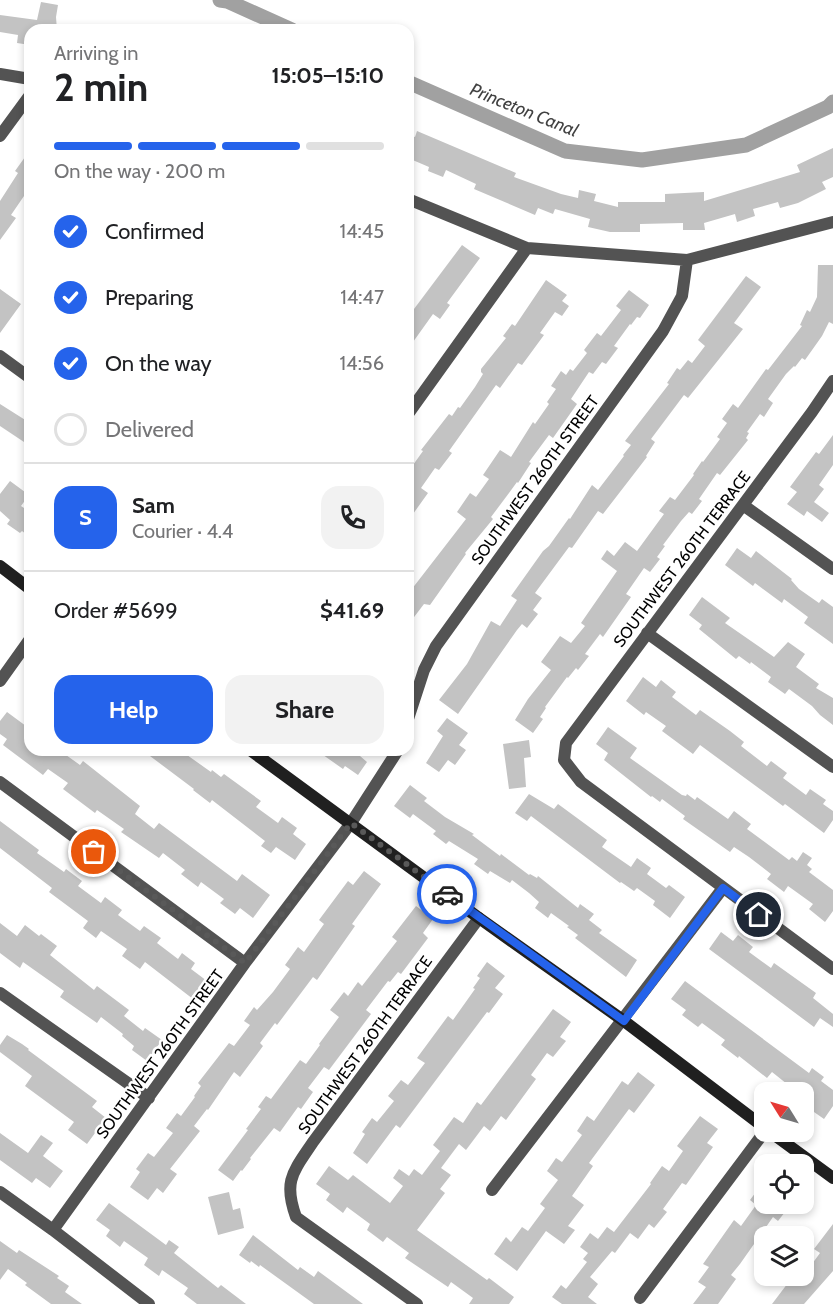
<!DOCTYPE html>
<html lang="en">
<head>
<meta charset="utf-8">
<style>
	body { margin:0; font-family:Cabin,sans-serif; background:#f2f2f2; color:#202124; height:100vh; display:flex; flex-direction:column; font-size:22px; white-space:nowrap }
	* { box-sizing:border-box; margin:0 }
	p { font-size:20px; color:#757577 }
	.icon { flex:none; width:33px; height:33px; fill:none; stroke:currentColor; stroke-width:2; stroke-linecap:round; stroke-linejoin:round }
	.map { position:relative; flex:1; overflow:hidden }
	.panel { position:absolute; left:24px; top:24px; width:390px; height:732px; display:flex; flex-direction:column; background:#fff; border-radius:18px; box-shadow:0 3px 9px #0003 }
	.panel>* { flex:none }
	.needle { width:39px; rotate:307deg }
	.buttons { position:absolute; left:754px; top:1082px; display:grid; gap:12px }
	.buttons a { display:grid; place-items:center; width:60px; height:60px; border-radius:12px; background:#fff; box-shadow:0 3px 9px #0003; font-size:30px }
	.pin { position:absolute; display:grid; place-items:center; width:51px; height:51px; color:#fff; margin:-26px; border:3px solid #fff; border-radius:50%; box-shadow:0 2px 6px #0007 }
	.courier { position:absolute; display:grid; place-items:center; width:60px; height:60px; margin:-30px; border:4px solid #2563eb; border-radius:50%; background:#fff; color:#222; box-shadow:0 2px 8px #0007 }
	.overview em { font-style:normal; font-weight:700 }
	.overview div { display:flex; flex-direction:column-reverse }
	.overview { display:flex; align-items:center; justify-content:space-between; height:102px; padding:0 30px }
	h1 { font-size:39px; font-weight:700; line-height:45px }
	.bar { display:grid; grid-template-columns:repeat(4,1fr); gap:9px 6px; align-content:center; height:72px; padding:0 30px }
	.bar i { height:8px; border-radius:4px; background:#e0e0e0 }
	.bar .on { background:#2563eb }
	.bar p { grid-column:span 4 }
	.line { display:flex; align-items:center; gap:15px; padding:0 30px; border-top:2px solid #e0e0e0 }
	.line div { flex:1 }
	.round { display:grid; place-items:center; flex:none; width:63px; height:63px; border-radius:18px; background:#f2f2f2 }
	ol { padding:0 30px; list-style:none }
	li { display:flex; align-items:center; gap:18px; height:66px }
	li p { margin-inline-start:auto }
	li .icon { padding:6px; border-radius:50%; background:#2563eb; color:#fff; stroke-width:4 }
	li:last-child { color:#757577 }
	li i { width:33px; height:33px; border:3px solid #e0e0e0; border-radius:50% }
	.primary-button { display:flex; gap:12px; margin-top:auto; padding:12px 30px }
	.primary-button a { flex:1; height:69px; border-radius:18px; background:#2563eb; color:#fff; font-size:24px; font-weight:700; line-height:69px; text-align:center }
	.primary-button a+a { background:#f2f2f2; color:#202124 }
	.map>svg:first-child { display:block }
</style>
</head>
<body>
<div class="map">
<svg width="833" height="1304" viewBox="0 0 833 1304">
	<rect width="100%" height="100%" fill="#fff"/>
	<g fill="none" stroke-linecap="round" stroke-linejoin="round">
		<path stroke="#a1a1a1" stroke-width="15" d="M220,0L227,1L292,30
			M408,82L565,151L642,160L746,145L828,107L833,102"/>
	</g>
	<path fill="#c3c3c3" d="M41,2L58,5L56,17L57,30H30V45L17,43L18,35L0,32V15L37,20Z
		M417,131L516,173L514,177L561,194L578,198L579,190L596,194L594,201L618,207V202H665V194L704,192V201L800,172L797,165L833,148V177L822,182L826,189L798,203L780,208L778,202L753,209L755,216L737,222L735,214L704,223L705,230H683V223L640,224V232H610L588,227L590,219L555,209L553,214L538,208L535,215L474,189L476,184L446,170L443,177L428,171L429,167L408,158V134L415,137Z
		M30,150V200L24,196L11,215L16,218L0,240V201L18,173L15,171Z
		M462,245L480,258L447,303L450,305L440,319L433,314L408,349V317Z
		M818,265H833V324L829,322L822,336L805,360L802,358L795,367L794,366L786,374L768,399L773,403L764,417L760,414L747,432L749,433L746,438L748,440L720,475L717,473L699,499L702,501L692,514L689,512L681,521L663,545L665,546L657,557L660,559L650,572L644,568L626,594L631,597L603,637L600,634L585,654L589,656L578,670L576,668L568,678L567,677L545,707L546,708L540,717L543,719L533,733L515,720L528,699L551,670L541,662L560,636L571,643L585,626L581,623L617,571L601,559L607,550L614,556L625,542L637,551L664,514L659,511L670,497L675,500L694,475L693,474L702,461L703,462L720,439L717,437L727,423L722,419L733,404L738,408L766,369L768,370L802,326L800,325L807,310L810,312L817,297Z
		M746,276L761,287L734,323L743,329L688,398L684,395L651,439L655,442L646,456L647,457L603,514L598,511L572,548L569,547L535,593L542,598L533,610L538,614L527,628L522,624L517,630L458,714L439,700L467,664L491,621L500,626L517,600L511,596L543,551L549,546L569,518L570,519L592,485L598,490L624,456L623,455L631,445L625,441L669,384L667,383L677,368L680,370L688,360L692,363L705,346L698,340Z
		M546,280L567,295L562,301L569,306L562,316L555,312L540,333L544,335L522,365L518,363L500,388L496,385L449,451L452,453L439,470L435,468L421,488L428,493L408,521V472L423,451L421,450L449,414L452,416L458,407L460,408L475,387L483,374L481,372V369L506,338L503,336L512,324L515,326Z
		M0,289L21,304L0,333Z
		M629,290L649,305L640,318L637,317L631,325L630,324L614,346L618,348L606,364L602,362L593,374L589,372L571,399L577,404L553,438L549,435L529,462L531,463L518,483L517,482L509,493L491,517L493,519L465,553L466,554L430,605L424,604L408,625V594L466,519L457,512L470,493L476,497L489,479L483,475L500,450L511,457L533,422L535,424L549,404L547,402L556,389L551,386L561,371L566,375L570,369L573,371L587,353L584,350L597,333L601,336L621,310L616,306Z
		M0,404L30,423V446L0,426Z
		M833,435V465L819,485L824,489L814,502L829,513L822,522L807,511L804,516L787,504L797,492L790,487L816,452L819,454Z
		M10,481L29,495L21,506L30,512V537L22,531L20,533L7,524L10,520L0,511V494Z
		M737,548L751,558L756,551L792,579L791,580L799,589L819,603L822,599L833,607V644L804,623L808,617L784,599L782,603L755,583L753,586L725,565Z
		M702,597L730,618L725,623L774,657L788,642L805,654L796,667L819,684L816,688L833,698V725L820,715L812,706L789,689L785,694L768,682L771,677L751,662L750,664L739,656L736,659L699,629L702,625L689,615Z
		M643,677L656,687L661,680L676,692L672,697L696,715L700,710L730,731L744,742L741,746L767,766L771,761L787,773L783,778L806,795L810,789L826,800L823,804L833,811V820L824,833L785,804L783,806L700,745L693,754L662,731L666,726L646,712L644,715L626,701Z
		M7,712L30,729V750H59L80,765L83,761L140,806L135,814L154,829L159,823L237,881L242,874L270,895L253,918L240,908L235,914L220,903L224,899L201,882L198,887L181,874L185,870L163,853L159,858L121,832L124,829L97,810L95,813L63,789L68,783L48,769L43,775L3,745L7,739L0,734V721Z
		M447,718L468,733L459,745L466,750L455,765L448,760L439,772L426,763L443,736L437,731Z
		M608,727L637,748L630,758L682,795L686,796L687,794L695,800L697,797L728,819L734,811L751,824L747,829L789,860L792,857L797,861L803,852L812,858L807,865L812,869L809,872L833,890V911L825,922L809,909L813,904L788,886L784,892L767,879L771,874L749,857L734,847L730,852L683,819L685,816L662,799L660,802L652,796L651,797L604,760L608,753L596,744Z
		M529,740L531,757L524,758L526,787L509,789L503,744Z
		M142,750H180L211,772L212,770L221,777L224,774L261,801L256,807L278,823L282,817L297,828L293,834L306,844L295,860L276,847L271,853L261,846L265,841L212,800L210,803L193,790L194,789Z
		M316,750H353L367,762L358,775L345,766L343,769Z
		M410,785L427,798L424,801L445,817L474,834L472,835L500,856L501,854L529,875L530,874L537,878L538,876L578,908L580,904L594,914L589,920L602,930L599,933L637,960L626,977L575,938L578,935L567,927L569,926L551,913L548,918L535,908L539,902L529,893L512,880L510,883L490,871L488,874L474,864L478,859L449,841L446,844L433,834L436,831L413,814L410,818L394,806Z
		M529,794L554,809L558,804L607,840L602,847L631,867L637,858L651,868L647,874L666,888L669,885L685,897L670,918L653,905L655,901L637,888L634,891L621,882L620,883L531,816L527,821L515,813Z
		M0,821L39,850L37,853L64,872L66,869L82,881L78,886L101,903L105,897L122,910L118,915L140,931L144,926L161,938L157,943L178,959L182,953L195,963L191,969L207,981L193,999L145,962L140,969L122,956L127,949L101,931L96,938L83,928L88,921L49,892L52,888L0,848Z
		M364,871L381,884L352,924L355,926L317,980L313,977L277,1025L275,1023L260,1043L263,1046L240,1077L234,1072L208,1110L207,1109L194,1126L200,1131L170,1169L177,1174L163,1193L157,1188L148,1200L130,1187L140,1172L136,1169L148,1153L154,1157L173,1133L166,1128L177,1113L181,1116L195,1097L194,1096L201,1086L198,1083L229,1043L234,1046L250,1025L244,1021L254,1007L257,1010L273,992L290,969L285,965L298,947L304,952L324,924L319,920L348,881L353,885Z
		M416,906L433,919L423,933L428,938L401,974L398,972L390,982L388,981L366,1010L371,1014L329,1070L324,1067L308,1088L313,1092L301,1109L298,1107L280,1132L274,1128L250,1158L251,1159L242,1171L241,1170L233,1181L218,1170L248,1130L246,1129L261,1109L258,1107L266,1096L271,1099L300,1060L306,1064L320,1045L319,1044L339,1017L330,1010L344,992L348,996L358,982L362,986L397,941L392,937Z
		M0,923L17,936L25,925L39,936L41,934L57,946L50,955L94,990L97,986L129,1010L124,1016L143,1031L145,1028L162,1040L147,1061L132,1050L134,1046L122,1036L123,1034L101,1017L97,1023L60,997L64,991L23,962L20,968L0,953Z
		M721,932L733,941L738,935L753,947L749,952L771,968L774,963L816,993L813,998L833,1014V1027L820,1018L814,1027L709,949Z
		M487,962L505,976L495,988L503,994L489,1013L487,1012L400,1128L396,1125L367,1164L353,1153L365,1134L362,1132L372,1118L377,1122L394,1101L388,1096L401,1080L408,1085L425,1063L417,1058L448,1016L453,1020L475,989L473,988L480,978L477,976Z
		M685,981L809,1073L812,1068L824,1077L821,1081L833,1090V1106L824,1119L804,1105V1092H797L772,1072L767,1078L739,1056L738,1058L721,1045L725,1040L702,1023L698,1027L682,1015L686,1010L671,999Z
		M553,1009L571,1022L560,1037L566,1041L553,1057L547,1053L531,1075L536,1079L506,1120L501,1116L490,1131L484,1126L466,1150L459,1144L441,1168L451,1175L440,1189L445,1193L417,1230L487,1280L489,1278L514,1297L509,1304H469L473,1298L451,1282L448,1287L405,1258L409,1253L387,1237L383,1242L367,1230L370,1224L347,1207L343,1213L326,1200L330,1194L316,1184L329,1166L348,1180L353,1175L390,1203L403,1186L393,1178L399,1169L409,1176L414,1169L422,1175L440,1151L433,1145L454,1117L463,1123L477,1102L481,1105Z
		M7,1035L22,1044L29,1049L28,1050L97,1101L92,1107L106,1118L87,1144L68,1130L74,1122L25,1086L32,1076L0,1052V1045Z
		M638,1072L655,1085L634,1113L629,1109L589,1163L593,1166L572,1196L584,1205L568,1226L575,1230L564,1244L546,1231L517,1271L494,1254L506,1237L511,1242L522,1227L528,1231L545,1208L540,1204L558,1180L547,1171L556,1158L562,1162L582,1135L577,1131L587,1116L594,1121L622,1081L628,1085Z
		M700,1116L718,1129L707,1143L713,1147L686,1185L682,1183L663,1209L667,1212L654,1228L649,1224L638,1239L630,1233L615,1253L612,1251L590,1277L598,1284L588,1297L597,1304H562L552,1297L561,1285L566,1289L587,1262L583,1259L588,1253L580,1247L590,1233L598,1239L607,1227L614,1232L651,1184L650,1183L662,1166L669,1171L683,1151L677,1146Z
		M0,1133L28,1153L41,1135L53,1143L43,1156L63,1171L50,1188L36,1178L32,1183L0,1160Z
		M765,1180V1203H792L778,1221L773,1217L740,1264L731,1275L736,1279L718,1304H693L706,1287L698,1282L709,1267L703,1264L734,1220L741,1226L756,1205L750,1200Z
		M229,1192L233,1210L240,1208L244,1228L218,1235L208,1197Z
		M109,1203L166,1245L169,1240L179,1247L174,1253L218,1288L221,1285L246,1304H197L184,1294L188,1288L162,1270L159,1276L144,1265L148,1258L124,1241L120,1247L106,1236L110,1230L96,1220Z
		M833,1224V1271L804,1304H772L794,1275H804L820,1253L814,1249Z
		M253,1235L298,1270L300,1267L314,1277L318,1271L363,1304H314L260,1265L259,1267L251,1261L250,1263L239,1255Z
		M0,1241L17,1253L19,1250L59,1276L57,1278L69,1286L65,1292L82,1304H51L25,1285L27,1283L8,1269L0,1280Z"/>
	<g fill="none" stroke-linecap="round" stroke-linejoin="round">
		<path stroke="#535353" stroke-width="12" d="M0,74L30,79
			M0,136L30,95
			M408,199L527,248L687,260L833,222
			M0,356L30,378
			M833,381L812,412L566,743L564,760L581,782L833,969
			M408,414L527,248
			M743,505L833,569
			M647,633L833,767
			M0,681L30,639
			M408,719L424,670L436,646L663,331L682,296L687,260
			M0,782L245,963
			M0,993L149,1098
			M492,1190L723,888
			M0,1192L53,1230L149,1304
			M53,1230L245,963L351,823L398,750
			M640,1298L765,1131
			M417,1304L296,1217C283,1181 293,1172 313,1142L479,918"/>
		<path stroke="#202020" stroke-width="12" d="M0,566L30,589
			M250,750L479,918L624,1021L765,1128
			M769,1131L833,1178"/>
	</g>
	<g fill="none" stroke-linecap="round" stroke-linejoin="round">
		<path stroke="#595959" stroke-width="6" stroke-dasharray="0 10.8" d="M94,852L245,963L351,823L447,894"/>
		<path stroke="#2563eb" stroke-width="8" d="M447,894L624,1021L723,888L759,915"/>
	</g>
	<g text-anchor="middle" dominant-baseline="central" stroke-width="5" stroke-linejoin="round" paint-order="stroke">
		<g font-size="16" fill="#000" stroke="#fff">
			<text transform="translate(535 480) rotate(-54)">SOUTHWEST 260TH STREET</text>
			<text transform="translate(682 559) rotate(-53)">SOUTHWEST 260TH TERRACE</text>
			<text transform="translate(365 1045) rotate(-54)">SOUTHWEST 260TH TERRACE</text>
			<text transform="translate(160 1054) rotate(-54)">SOUTHWEST 260TH STREET</text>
		</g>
		<g font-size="18" font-style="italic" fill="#424242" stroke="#fff">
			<text transform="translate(524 110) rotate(22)">Princeton Canal</text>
		</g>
	</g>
</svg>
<div class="buttons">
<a><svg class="needle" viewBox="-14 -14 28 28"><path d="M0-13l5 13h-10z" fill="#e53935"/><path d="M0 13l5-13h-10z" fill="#757577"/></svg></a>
<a><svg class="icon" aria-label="locate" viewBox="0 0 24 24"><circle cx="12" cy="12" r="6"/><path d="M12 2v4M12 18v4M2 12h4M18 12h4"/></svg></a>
<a><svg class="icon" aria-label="layers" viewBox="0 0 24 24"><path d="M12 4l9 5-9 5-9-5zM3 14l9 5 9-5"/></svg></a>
</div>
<div class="pin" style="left:94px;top:852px;background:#ea580c"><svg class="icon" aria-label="bag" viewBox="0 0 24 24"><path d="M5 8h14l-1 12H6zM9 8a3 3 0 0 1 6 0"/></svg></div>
<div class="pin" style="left:759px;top:915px;background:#1f2937"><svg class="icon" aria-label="home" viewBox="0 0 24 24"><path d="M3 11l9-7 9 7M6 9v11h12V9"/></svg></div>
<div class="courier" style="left:447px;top:894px"><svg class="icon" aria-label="car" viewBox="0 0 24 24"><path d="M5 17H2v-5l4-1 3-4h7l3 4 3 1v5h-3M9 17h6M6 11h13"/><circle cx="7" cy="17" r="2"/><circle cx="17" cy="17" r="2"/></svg></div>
<section class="panel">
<div class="overview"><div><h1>2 min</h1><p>Arriving in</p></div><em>15:05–15:10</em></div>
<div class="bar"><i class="on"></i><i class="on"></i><i class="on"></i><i></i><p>On the way · 200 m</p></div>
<ol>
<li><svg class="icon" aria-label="check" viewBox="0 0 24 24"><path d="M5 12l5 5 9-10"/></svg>Confirmed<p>14:45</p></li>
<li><svg class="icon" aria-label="check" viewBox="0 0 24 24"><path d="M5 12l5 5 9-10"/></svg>Preparing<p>14:47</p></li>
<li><svg class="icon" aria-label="check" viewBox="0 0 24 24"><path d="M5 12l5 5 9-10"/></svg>On the way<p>14:56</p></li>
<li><i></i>Delivered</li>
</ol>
<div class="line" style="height:108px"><b class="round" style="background:#2563eb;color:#fff">S</b><div><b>Sam</b><p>Courier · 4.4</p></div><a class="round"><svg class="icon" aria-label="phone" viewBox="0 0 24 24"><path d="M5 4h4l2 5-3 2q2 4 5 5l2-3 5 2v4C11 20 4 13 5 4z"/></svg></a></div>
<div class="line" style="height:78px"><div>Order #5699</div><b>$41.69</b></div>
<div class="primary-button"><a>Help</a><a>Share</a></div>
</section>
</div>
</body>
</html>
